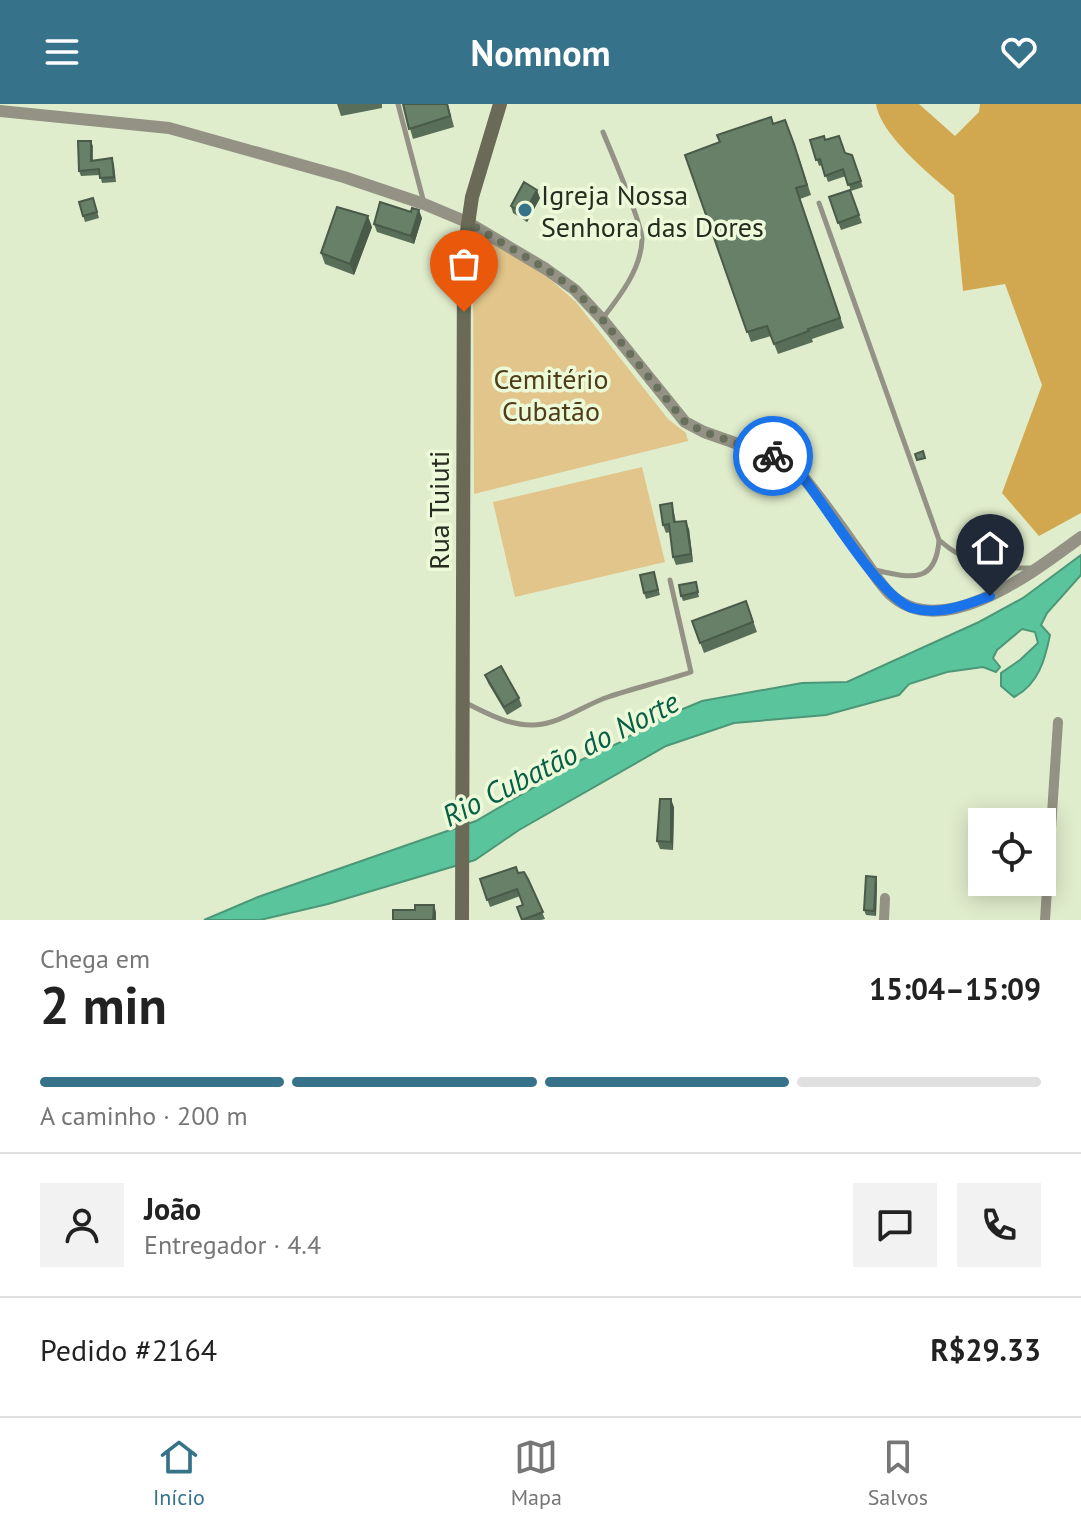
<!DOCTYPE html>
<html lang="pt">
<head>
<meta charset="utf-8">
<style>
	body { margin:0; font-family:"PT Sans",sans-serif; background:#f2f2f2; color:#222; height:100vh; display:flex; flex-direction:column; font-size:30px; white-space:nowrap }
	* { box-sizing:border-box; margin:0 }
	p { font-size:26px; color:#767676 }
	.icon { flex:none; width:44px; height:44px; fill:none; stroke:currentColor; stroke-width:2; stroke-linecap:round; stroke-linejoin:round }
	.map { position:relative; height:816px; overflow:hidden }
	.side { display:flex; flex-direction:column; background:#fff; flex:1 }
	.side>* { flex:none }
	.buttons { position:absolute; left:968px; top:704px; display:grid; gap:16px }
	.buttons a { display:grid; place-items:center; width:88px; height:88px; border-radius:0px; background:#fff; box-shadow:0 4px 20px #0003; font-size:40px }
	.pin { position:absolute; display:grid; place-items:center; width:68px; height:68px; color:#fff; margin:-82px -34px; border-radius:50% 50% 50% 0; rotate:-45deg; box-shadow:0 0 8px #0007 }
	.pin .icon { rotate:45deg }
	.courier { position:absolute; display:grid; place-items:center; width:80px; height:80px; margin:-40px; border:6px solid #1a73e8; border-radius:50%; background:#fff; color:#222; box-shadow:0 2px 10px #0007 }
	.overview em { font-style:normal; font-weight:800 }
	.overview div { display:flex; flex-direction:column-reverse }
	.overview { display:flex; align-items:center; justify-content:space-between; height:136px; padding:0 40px }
	h1 { font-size:52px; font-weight:800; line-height:60px }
	.bar { display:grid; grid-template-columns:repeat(4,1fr); gap:12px 8px; align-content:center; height:96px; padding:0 40px }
	.bar i { height:10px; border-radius:6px; background:#e0e0e0 }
	.bar .current { background:#36728a }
	.bar p { grid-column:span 4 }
	.line { display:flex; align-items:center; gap:20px; padding:0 40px; border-top:2px solid #e0e0e0 }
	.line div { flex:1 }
	.round { display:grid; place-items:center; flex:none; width:84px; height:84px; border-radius:0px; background:#f2f2f2 }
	header { display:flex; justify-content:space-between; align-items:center; height:104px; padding:0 40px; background:#36728a; color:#fff; font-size:36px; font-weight:800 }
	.tabs { display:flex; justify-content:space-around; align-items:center; height:112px; border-top:2px solid #e0e0e0; background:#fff; font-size:22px; color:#767676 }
	.tabs a { display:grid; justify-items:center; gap:4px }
	.tabs .current { color:#36728a }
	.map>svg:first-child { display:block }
</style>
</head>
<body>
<header><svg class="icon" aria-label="menu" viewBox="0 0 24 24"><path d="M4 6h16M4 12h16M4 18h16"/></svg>Nomnom<svg class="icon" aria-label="heart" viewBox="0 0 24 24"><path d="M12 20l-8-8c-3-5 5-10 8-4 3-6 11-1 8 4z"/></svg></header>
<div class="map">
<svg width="1081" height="816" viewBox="0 0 1081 816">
	<rect width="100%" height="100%" fill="#e0edcc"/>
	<path fill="#e2c58a" d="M486,132L543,169L576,198L668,315L686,329L688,337L474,390L473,139L478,134Z
		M642,363L665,458L515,493L493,398Z"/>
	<path fill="#d1a850" d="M876,0H919L955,32L979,8L980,0H1081V409L1039,432L1002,389L1042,281L1005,180L963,187L954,91C931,72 880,30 876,0Z"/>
	<path fill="#5ac59c" stroke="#4b9777" stroke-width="2" d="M1081,451V471L1047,509L1041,521L1050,531C1045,556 1038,581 1014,593L1001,582V569L1020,556L1038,539L1035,528L1022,525L997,546L993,554L1000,563L996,568L983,563L947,568L909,580L899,591L826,611L734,619L666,642L519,726L475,756L328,800L260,816H204L258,793L476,717L579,657L621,638L647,620L702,597L802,579L847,578L979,518L1023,494Z"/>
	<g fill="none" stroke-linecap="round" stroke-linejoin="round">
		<path stroke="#939284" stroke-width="5" d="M398,0L424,99
			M819,99L939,436
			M603,214C620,192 641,165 642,136C643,121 611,48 603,28
			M875,466C910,474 936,481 939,436C967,461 994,465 1031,464
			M464,598C486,609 509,622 534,621C560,620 584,601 608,593C635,584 664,577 691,568L670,476"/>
		<path stroke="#939284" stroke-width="10" d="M884,816L885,794
			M1045,816L1058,618"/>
		<path stroke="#939284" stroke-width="12" d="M0,7L169,24L344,73L424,100L467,118L546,165L575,186L602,215L685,318L704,328L778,354L799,368C821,394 841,423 861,451C870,464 879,479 890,490C943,540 1037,465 1081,433"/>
		<path stroke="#6b6a56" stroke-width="14" d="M462,816L464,148L472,93L500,0"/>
	</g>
	<path fill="#596e59" d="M337,0H382V4L341,12Z
		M403,0H448L454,23L413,35Z
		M773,20L798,50L811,91L800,95L844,224L812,235L813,238L778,250L771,232L751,238L685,51Z
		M810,36H825L846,49L852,51L863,83L851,87L846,72L828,78L822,61L819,62Z
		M91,37L93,42V56L112,54L114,60L116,78L102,79L100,71L81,72L79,67Z
		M850,86L862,119L841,126L829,93Z
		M93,94L99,114L85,118L79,98Z
		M540,94L527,118L513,109L511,102Z
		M422,114L414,140L377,128L374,120Z
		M372,123L354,171L325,160L321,149Z
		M672,399L676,418L689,425L693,458L676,461L673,453L670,428L666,429L663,421Z
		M655,473L660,491L646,495L644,489Z
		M697,483L699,493L683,497L681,492Z
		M746,497L757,528L704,549L692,517Z
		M485,571L519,594L522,602L507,611L488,579Z
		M674,703L673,746L660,745L657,737Z
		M518,769L528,775L545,815L541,816H522L523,801L520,792L490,803L480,775Z
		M877,778L876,812L866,811L864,806Z"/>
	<path fill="#495a49" d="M537,86L540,94L527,118L524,110Z
		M419,106L422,114L414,140L411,132Z
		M368,112L372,123L354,171L350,160Z
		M686,417L689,425L693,458L691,450Z
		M671,695L674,703L673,746L671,738Z
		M876,773L877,778L876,812L874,807Z
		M434,801L436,808V816H433Z"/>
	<path fill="#688068" stroke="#495a49" stroke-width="2" d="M403,0H447L450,12L409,25Z
		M771,13L773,20L785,16L794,40L807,81L796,84L840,214L808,225L809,227L774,240L767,222L747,228L685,51L720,38L717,31Z
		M824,32L825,36L839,32L845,49L852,51L861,77L848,81L843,65L825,72L820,55L816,56L810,36Z
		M78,37H91V57L112,54L114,73L100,74L99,65L79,67Z
		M524,78L537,86L524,110L511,102Z
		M850,86L859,111L838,119L829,93Z
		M93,94L97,108L83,112L79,98Z
		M380,98L411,108L412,104L419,106L411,132L374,120Z
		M337,103L368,112L350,160L321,149Z
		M923,347L925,354L917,356L915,350Z
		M672,399L674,418L686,417L691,450L673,453L669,420L663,421L660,401Z
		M654,468L658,486L644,489L640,471Z
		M696,478L698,488L681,492L679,481Z
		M746,497L753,518L700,539L692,517Z
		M501,562L519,594L504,603L485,571Z
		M660,695H671V738L657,737Z
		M516,763L518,769L524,768L528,775L543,808L522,816L517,803L523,801L517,785L487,796L480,775Z
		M866,772L876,773L874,807L864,806Z
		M415,801H434L433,816H393V806H415Z"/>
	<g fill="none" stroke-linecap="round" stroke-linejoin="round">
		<path stroke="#68705c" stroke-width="8" stroke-dasharray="0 14.4" d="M464,208L467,118L546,165L575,186L602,215L685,318L704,328L773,352"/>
		<path stroke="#1a73e8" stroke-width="10" d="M773,352L789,359L799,368C824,398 879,493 912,504C939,512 966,501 990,492"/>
	</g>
	<circle fill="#36728a" stroke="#edfad9" stroke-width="3" cx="525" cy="106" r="8"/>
	<g text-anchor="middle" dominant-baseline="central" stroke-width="7" stroke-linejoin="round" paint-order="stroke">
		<g font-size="28" fill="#272c20" stroke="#edfad9" text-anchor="start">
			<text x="541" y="90">Igreja Nossa<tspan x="541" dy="32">Senhora das Dores</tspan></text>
		</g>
		<g font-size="28" fill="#4e3d18" stroke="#edfad9">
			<text x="551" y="274">Cemitério<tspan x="551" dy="32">Cubatão</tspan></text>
		</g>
		<g font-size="28" fill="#272c20" stroke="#edfad9">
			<text transform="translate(438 406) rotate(-90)">Rua Tuiuti</text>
		</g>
		<g font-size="30" font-style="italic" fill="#075f45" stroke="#edfad9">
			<text transform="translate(560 654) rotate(-27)">Rio Cubatão do Norte</text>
		</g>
	</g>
</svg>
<div class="buttons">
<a><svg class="icon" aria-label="locate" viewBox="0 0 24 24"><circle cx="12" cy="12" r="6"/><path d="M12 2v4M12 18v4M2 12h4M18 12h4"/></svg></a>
</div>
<div class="pin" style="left:464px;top:208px;background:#ea580c"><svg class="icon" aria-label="bag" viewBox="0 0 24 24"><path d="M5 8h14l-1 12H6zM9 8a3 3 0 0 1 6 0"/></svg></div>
<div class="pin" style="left:990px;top:492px;background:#1f2937"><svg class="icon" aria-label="home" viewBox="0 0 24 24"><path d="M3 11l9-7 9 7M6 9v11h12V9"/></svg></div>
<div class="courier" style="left:773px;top:352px"><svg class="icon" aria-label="bike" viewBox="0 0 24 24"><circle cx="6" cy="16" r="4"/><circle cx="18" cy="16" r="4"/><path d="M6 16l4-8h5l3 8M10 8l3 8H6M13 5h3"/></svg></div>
</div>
<section class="side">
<div class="overview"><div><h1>2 min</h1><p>Chega em</p></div><em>15:04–15:09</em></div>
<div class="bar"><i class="current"></i><i class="current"></i><i class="current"></i><i></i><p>A caminho · 200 m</p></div>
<div class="line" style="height:144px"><a class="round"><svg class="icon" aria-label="person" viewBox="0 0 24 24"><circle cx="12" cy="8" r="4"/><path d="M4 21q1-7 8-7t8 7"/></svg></a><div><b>João</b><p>Entregador · 4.4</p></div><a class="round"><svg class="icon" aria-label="chat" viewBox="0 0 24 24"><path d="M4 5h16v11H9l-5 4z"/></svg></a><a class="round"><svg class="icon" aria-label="phone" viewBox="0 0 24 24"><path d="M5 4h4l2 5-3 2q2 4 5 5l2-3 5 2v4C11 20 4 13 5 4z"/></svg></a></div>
<div class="line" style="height:104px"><div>Pedido #2164</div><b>R$29.33</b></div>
</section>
<nav class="tabs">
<a class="current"><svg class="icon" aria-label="home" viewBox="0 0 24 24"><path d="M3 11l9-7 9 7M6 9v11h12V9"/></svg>Início</a>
<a><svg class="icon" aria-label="map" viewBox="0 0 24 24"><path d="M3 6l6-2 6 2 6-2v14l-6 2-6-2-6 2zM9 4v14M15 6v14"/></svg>Mapa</a>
<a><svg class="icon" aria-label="saved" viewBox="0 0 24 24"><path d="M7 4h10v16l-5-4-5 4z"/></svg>Salvos</a>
</nav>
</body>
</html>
